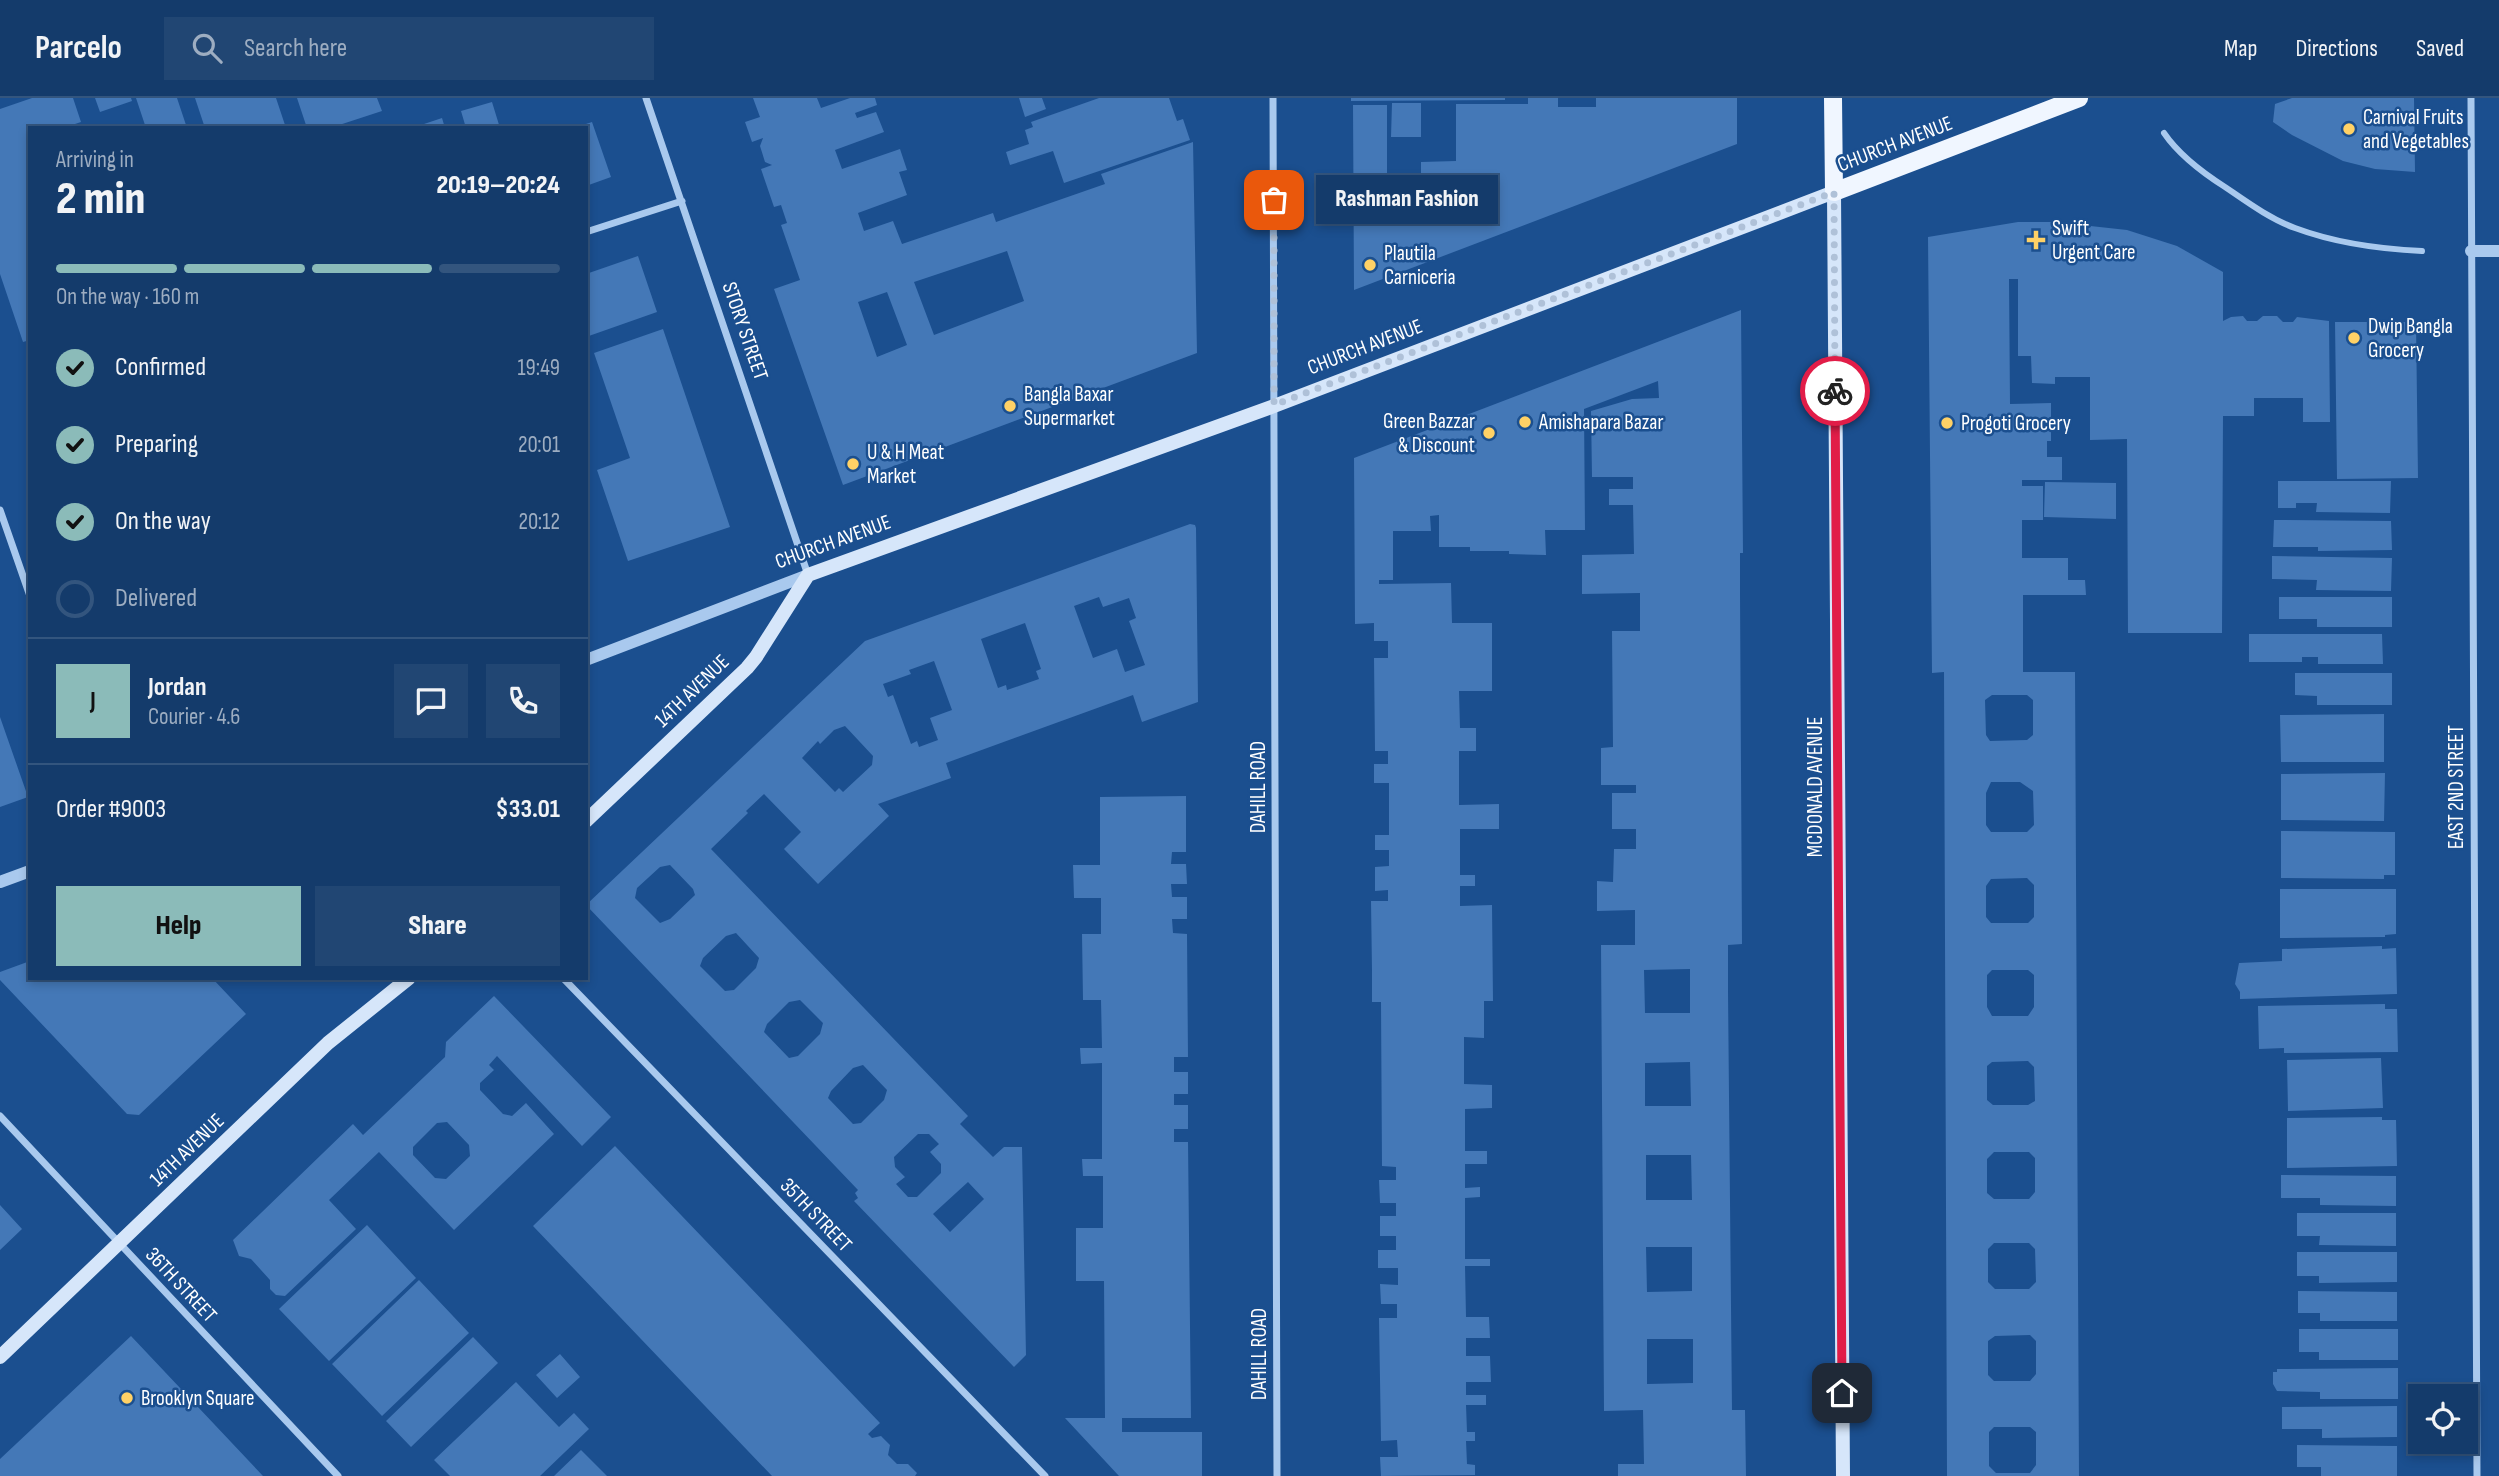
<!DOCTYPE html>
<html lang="en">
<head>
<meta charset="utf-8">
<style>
	body { margin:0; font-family:"Sofia Sans Condensed",sans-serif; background:#214673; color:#f1f3f6; height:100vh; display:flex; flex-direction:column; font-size:26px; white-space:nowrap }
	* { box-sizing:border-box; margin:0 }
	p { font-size:23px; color:#9dadc1 }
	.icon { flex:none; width:38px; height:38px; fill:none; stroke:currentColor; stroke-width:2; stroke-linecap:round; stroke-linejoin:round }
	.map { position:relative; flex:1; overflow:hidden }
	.sheet { position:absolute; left:28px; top:28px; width:560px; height:854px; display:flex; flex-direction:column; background:#143b6b; border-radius:0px; box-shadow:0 4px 10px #0003,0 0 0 2px #33557e }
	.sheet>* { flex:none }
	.tools { position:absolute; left:2408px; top:1286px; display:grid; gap:14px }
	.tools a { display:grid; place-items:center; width:70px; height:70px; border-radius:0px; background:#143b6b; box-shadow:0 4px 10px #0003,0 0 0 2px #33557e; font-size:35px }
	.pin { position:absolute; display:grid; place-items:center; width:60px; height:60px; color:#fff; margin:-30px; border-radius:14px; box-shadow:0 4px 10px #0006 }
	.courier { position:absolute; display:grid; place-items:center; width:70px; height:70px; margin:-35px; border:5px solid #e11d48; border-radius:50%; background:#fff; color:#222; box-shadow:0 2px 9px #0007 }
	.bubble { position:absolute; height:49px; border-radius:0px; background:#143b6b; box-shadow:0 4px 10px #0003,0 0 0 2px #33557e; font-size:23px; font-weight:800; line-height:49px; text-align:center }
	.head em { font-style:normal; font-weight:800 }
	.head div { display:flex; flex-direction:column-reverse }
	.head { display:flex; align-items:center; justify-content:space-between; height:119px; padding:0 28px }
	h1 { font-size:46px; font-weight:800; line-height:52px }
	.bar { display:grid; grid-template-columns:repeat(4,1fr); gap:10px 7px; align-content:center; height:84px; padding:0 28px }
	.bar i { height:9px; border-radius:5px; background:#33557e }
	.bar .selected { background:#8bbbb9 }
	.bar p { grid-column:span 4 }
	.line { display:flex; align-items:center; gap:18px; padding:0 28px; border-top:2px solid #33557e }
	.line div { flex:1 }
	.round { display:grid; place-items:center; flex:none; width:74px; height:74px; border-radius:0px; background:#214673 }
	ol { padding:0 28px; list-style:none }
	li { display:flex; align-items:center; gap:21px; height:77px }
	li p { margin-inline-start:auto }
	li .icon { padding:7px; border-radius:50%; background:#8bbbb9; color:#111; stroke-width:4 }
	li:last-child { color:#9dadc1 }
	li i { width:38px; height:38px; border:4px solid #33557e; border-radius:50% }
	.primary-button { display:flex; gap:14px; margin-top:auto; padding:14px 28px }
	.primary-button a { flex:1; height:80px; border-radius:0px; background:#8bbbb9; color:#111; font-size:28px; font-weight:800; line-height:80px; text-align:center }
	.primary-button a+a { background:#214673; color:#f1f3f6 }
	header { display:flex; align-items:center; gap:42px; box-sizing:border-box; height:98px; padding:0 35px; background:#143b6b; border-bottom:2px solid #33557e }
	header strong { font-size:33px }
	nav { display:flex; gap:38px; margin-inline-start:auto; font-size:24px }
	.search { width:490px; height:63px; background:#214673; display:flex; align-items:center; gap:18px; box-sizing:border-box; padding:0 24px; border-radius:0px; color:#9dadc1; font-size:26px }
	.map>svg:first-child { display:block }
</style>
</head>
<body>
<header>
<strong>Parcelo</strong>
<div class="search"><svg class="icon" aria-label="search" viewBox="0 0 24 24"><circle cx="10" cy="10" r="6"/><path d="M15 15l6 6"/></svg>Search here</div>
<nav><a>Map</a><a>Directions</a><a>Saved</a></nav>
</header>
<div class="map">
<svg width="2499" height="1378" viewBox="0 0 2499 1378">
	<rect width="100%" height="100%" fill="#1b4f8f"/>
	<path fill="#4478b7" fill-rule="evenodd" d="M32,0H73L81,24L63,30H30V242L23,244L0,176V11Z
		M95,0H131L132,3L100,14Z
		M136,0H177L187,30H146Z
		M195,0H276L286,30H205Z
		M297,0H377L382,13L330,30H307Z
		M753,0H817L821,10L850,0H875L877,7L855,15L857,20L876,14L884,34L835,52L842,71L900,51L907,72L899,74L907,97L858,115L864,133L893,123L902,146L993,115L996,124L1105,86L1101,76L1193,44L1197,255L843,387L774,191L800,182L781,127L787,125L781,107L774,109L761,71L772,67L765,64L760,48L763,40L752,44L745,24L760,19ZM1007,153L1024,203L934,237L914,184ZM887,194L907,247L877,259L858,204Z
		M1019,0H1042L1046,11L1025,19Z
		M1099,0H1169L1177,23L1183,21L1190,42L1064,85L1053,53L1010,67L1006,54L1029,46L1025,32L1033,29L1031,24Z
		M1351,0H1505V2L1351,3Z
		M1528,0H1558V9H1596V0H1737V46L1354,192L1353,7H1387V78L1421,77V64L1456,63V6H1528Z
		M2292,0H2414L2415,74L2375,71L2343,63L2292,37L2273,24L2275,6Z
		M492,4L500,30H466L461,13Z
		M1392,5H1421V39H1391Z
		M442,20L445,30H415V29Z
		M592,24L611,79L586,88V30L577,29Z
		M2018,124H2054L2127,132L2177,148L2223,174V223L2231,219L2243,218L2247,223H2257L2263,218H2277L2283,224H2293L2297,219L2329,223L2330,324H2303V300H2254V318H2223L2222,535H2128L2127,341L2090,342V279H2055V286L2032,285L2031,258H2018V181H2009L2010,306L2051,305V343H2047V359H2062V382H2022V388H2043V422H2022V460H2068V482H2085L2086,497H2023V574H2075L2079,1378H1947L1944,574L1932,575L1928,139ZM1992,597H2027L2033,602V637L2027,642L1990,643L1986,637L1985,602ZM1991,684H2020L2033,693L2034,727L2027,734H1991L1986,727V695ZM2027,780L2034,787V819L2028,825H1991L1986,819V788L1991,781ZM1992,872H2028L2034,877V909L2028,918H1992L1987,909V877ZM2028,963L2034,969L2035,1003L2028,1007H1993L1987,1002V968L1992,964ZM1994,1054H2029L2035,1060V1094L2029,1101H1994L1987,1095V1061ZM1994,1145H2029L2035,1151L2036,1184L2029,1191H1995L1988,1184V1151ZM2030,1237L2036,1243V1276L2030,1283H1994L1988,1277V1243L1995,1238ZM1994,1329H2030L2036,1334V1367L2030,1375H1996L1989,1368V1334Z
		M638,158L657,214L586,239V176Z
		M1741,212L1743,455H1740V494L1742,846L1728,847V893L1732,1312H1745L1746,1378H1618V1366H1644L1643,1312L1604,1313L1601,847H1635V812L1597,813V783L1613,784L1614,751H1636V731H1612V695H1636V687H1601V650L1613,649L1612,533H1640V495L1582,496V457L1634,456L1633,407H1609V391H1633V379H1592L1591,313L1632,301L1659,300L1658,283L1584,311L1585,432H1545L1546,457L1509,456V453H1470V449H1439V417L1430,418L1431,433H1393V482H1379V486L1451,485L1452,525H1492V593H1459L1460,630H1476V653H1459V707L1499,706V731H1460V777H1475V788H1460V808L1492,807L1493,903H1484V940L1464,939V986L1492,987V1010L1465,1011V1053H1487V1066H1465V1090L1480,1089V1099L1465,1100V1161H1490V1168H1465L1466,1219H1489L1490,1240H1466V1258H1490L1491,1284H1466V1297H1486V1307H1466L1467,1334H1475V1343H1466L1467,1366L1475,1367V1377L1381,1378L1380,1359H1398L1397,1342L1381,1343L1379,1220H1397V1206H1381L1380,1186L1398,1187V1170H1378V1152H1396V1138H1380V1118H1396V1105H1380L1379,1082H1396V1069L1382,1068L1381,904H1372V873L1371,803H1388V792L1375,793V769L1389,768V752H1375V737H1389V685H1374V666H1388V653H1375L1374,560H1388V543H1374V525L1355,526L1354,360ZM1690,871V915H1645L1644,872ZM1690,964L1691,1008H1645V965ZM1646,1057H1691L1692,1102H1646ZM1646,1149H1692V1193L1647,1194ZM1647,1241H1693V1285L1647,1286Z
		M2335,224H2416L2418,380L2337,381Z
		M663,231L730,429L628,463L597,372L630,360L594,255Z
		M2278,383H2391L2390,415L2316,414L2317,405H2296V410H2278Z
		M2045,384L2116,385V421L2044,419Z
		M2274,422L2391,423L2392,452L2318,453V449H2273Z
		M1190,426L1195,427L1196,430L1198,604L1142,624L1133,597L946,665L951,680L878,706L889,718L818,786L784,751L801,734L764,696L746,713L748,715L711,751L968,1018L960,1026L993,1059L1004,1049H1022L1026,1257L1014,1269L854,1103L858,1100L855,1095L858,1092L586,807L865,543ZM1099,499L1103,509L1129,500L1136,520L1129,523L1145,567L1125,574L1117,551L1093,560L1074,508ZM1025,525L1041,571L1036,573L1039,581L1007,592L1006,587L998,590L981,541ZM934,563L952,612L930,620L938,642L919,649L917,643L911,646L893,597L888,599L883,586L911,576L909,572ZM845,628L873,658L872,667L843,694L839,690L835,694L802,660L818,643L820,646L834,632ZM670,767L693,791L695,797L670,821L660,825L635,800L637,790L660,769ZM736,835L759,860L756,870L734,892L725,893L700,868L703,860L726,838ZM800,902L823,925L820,936L798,958L789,960L764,934L767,926L789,904ZM863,967L887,992L884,1002L861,1025L853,1026L828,1000L831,993L853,970ZM918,1036H929L939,1046L930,1054L941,1066V1075L917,1099H908L896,1086L905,1079L895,1069L894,1059ZM968,1084L984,1101L950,1134L933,1116Z
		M2272,458L2392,460L2391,493L2316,492L2317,482L2272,481Z
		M2279,499H2392V529H2317V521H2279Z
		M2249,536H2382L2383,566H2318V559H2302V564H2249Z
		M2295,575H2392V607H2317V598L2295,597Z
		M2384,616V664H2281L2280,617Z
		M0,619L28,699L0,709Z
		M2385,675L2384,723L2281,722V676Z
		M1186,698V754H1172L1171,766H1186L1187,786H1171L1172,799H1187V821H1172L1173,835L1187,836L1188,959H1174V974H1188V996H1174V1007H1188V1031H1174V1044H1188L1191,1320H1122V1334H1202V1378H1119L1065,1320H1105L1104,1183H1076V1130H1103V1078H1083L1082,1061H1102V965L1081,966L1080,950H1102L1101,902H1083L1082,836H1101V800H1074L1073,767H1100V699Z
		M2281,733L2395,734V777H2384V781L2281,780Z
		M2280,791H2396V836L2385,837V839L2280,840Z
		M2382,848V851L2396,850L2397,896L2240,901V894L2235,886L2239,865L2282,863V851Z
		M30,863V880H212L246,916L139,1017L127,1016L0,882V874Z
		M494,898L611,1019L582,1048L497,958L489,967L494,972L480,985V992L503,1016L512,1018L526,1005L554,1036L454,1132L379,1054L329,1102L356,1131L285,1198L276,1197L270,1191V1182L251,1161L239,1158L233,1142L353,1026L363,1037L445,959L446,944ZM447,1024L469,1047L470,1058L446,1081L435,1080L413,1057V1049L437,1025Z
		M2385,906V911H2397L2398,954L2284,955V950L2259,951L2258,908Z
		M2381,960L2383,1010L2288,1013L2287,962Z
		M2382,1019V1022H2396L2397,1068L2287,1070V1020Z
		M615,1048L880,1325L868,1336L872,1340L881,1338L890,1347L888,1357L897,1366H908L917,1375L915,1378H772L533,1128Z
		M2281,1077L2396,1078V1108L2320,1107V1100H2281Z
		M0,1107L22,1131L0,1152Z
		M2297,1115H2396V1148L2319,1147L2320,1138H2297Z
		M367,1127L416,1180L329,1263L279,1211Z
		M2297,1154H2397V1184L2319,1185V1178H2297Z
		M419,1182L469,1235L382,1318L332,1266Z
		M2298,1193L2397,1194V1223H2320V1215H2298Z
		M2299,1231H2398V1262H2319V1254H2299Z
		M131,1238L263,1378H0V1361Z
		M473,1239L498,1265L411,1349L386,1323Z
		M560,1256L580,1279L557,1300L536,1277Z
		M2398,1270V1301H2320V1294L2277,1293L2273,1286V1274H2277V1271Z
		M516,1284L559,1329L574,1315L589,1331L540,1378H450L434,1362Z
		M2397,1308V1339L2322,1340V1331H2282V1309Z
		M2297,1347L2397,1348V1378H2321V1369H2297Z
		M581,1352L607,1378H554Z"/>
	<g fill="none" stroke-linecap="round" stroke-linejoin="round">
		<path stroke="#a9c9ee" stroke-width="6" d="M2164,35C2179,57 2203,75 2225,89C2247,104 2270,121 2295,130C2335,145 2379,151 2422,153"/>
		<path stroke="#a9c9ee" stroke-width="7" d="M646,0L808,477
			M1273,0L1277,1378
			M2471,0L2477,1378
			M586,134L682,103
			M0,412L30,498
			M563,880L1045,1378
			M0,1018L338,1378"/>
		<path stroke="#a9c9ee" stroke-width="12" d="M2471,153H2499
			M586,562L808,477
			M0,784L30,773"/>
		<path stroke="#d6e6fa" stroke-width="14" d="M586,723L747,570L756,559L808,477L1274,308L1834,94L1843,1378
			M0,1259L328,945L409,880"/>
		<path stroke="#f0f6ff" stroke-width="18" d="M1833,0L1834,94L2079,0"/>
	</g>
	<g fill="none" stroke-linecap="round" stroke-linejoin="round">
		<path stroke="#afc1d8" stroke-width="7" stroke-dasharray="0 12.6" d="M1274,102V307L1834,94L1835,293"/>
		<path stroke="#e11d48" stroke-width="9" d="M1835,293L1842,1295"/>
	</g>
	<g fill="#ffd166" stroke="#1b4f8f" stroke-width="2.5">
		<circle cx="2349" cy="31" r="7"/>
		<path d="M2032.5 131.5h7v7h7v7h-7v7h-7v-7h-7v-7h7z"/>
		<circle cx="1370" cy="167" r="7"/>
		<circle cx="2354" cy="240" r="7"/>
		<circle cx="1010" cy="308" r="7"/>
		<circle cx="1525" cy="324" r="7"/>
		<circle cx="1947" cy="325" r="7"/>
		<circle cx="1489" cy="335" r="7"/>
		<circle cx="853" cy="366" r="7"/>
		<circle cx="127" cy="1300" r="7"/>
	</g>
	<g text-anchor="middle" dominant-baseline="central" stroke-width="5" stroke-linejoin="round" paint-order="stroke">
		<g font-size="21" fill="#fff" stroke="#1b4f8f" text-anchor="start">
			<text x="2363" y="19">Carnival Fruits<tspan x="2363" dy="24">and Vegetables</tspan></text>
			<text x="2052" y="130">Swift<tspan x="2052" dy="24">Urgent Care</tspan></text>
			<text x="1384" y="155">Plautila<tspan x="1384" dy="24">Carniceria</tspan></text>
			<text x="2368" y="228">Dwip Bangla<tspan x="2368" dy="24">Grocery</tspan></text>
			<text x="1024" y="296">Bangla Baxar<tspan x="1024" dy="24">Supermarket</tspan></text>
			<text x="1475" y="323" text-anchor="end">Green Bazzar<tspan x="1475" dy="24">&amp; Discount</tspan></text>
			<text x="1539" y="324">Amishapara Bazar</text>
			<text x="1961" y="325">Progoti Grocery</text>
			<text x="867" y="354">U &amp; H Meat<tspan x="867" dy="24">Market</tspan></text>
			<text x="141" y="1300">Brooklyn Square</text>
		</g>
		<g font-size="21" fill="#fff" stroke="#1b4f8f">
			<text transform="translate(1895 46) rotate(-21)">CHURCH AVENUE</text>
			<text transform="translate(745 233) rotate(71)">STORY STREET</text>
			<text transform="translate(1365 249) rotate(-21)">CHURCH AVENUE</text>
			<text transform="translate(833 444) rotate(-20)">CHURCH AVENUE</text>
			<text transform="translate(692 593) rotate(-44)">14TH AVENUE</text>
			<text transform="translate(1258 689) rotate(-90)">DAHILL ROAD</text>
			<text transform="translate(1815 689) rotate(-90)">MCDONALD AVENUE</text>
			<text transform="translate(2456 689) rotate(-90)">EAST 2ND STREET</text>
			<text transform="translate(187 1052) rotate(-44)">14TH AVENUE</text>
			<text transform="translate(816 1117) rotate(46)">35TH STREET</text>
			<text transform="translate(181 1187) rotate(47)">36TH STREET</text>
			<text transform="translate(1259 1256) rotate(-90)">DAHILL ROAD</text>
		</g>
	</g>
</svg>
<div class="tools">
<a><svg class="icon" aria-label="locate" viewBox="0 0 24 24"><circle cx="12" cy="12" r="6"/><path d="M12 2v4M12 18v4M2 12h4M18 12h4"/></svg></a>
</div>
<div class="pin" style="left:1274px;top:102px;background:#ea580c"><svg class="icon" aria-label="bag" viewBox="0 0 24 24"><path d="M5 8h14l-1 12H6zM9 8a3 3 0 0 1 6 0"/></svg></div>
<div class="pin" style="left:1842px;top:1295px;background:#1f2937"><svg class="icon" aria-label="home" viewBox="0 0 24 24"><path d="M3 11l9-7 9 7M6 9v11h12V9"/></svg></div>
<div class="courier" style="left:1835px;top:293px"><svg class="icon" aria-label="bike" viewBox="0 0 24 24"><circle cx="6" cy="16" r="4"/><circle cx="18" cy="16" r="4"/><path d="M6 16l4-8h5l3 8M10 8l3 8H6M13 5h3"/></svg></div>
<div class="bubble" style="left:1316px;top:77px;width:182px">Rashman Fashion</div>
<section class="sheet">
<div class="head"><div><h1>2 min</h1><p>Arriving in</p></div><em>20:19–20:24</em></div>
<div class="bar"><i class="selected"></i><i class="selected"></i><i class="selected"></i><i></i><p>On the way · 160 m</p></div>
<ol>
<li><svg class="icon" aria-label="check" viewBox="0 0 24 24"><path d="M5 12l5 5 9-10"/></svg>Confirmed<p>19:49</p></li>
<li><svg class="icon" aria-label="check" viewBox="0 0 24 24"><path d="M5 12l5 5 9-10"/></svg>Preparing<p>20:01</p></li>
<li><svg class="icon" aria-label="check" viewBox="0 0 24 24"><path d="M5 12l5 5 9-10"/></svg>On the way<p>20:12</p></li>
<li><i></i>Delivered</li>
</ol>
<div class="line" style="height:126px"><b class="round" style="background:#8bbbb9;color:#111">J</b><div><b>Jordan</b><p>Courier · 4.6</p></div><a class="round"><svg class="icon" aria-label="chat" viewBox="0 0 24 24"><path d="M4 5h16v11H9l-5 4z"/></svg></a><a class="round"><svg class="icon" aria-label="phone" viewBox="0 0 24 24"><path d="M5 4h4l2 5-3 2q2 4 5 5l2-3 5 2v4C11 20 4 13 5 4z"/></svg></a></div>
<div class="line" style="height:91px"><div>Order #9003</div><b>$33.01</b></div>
<div class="primary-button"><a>Help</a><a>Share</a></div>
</section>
</div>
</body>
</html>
